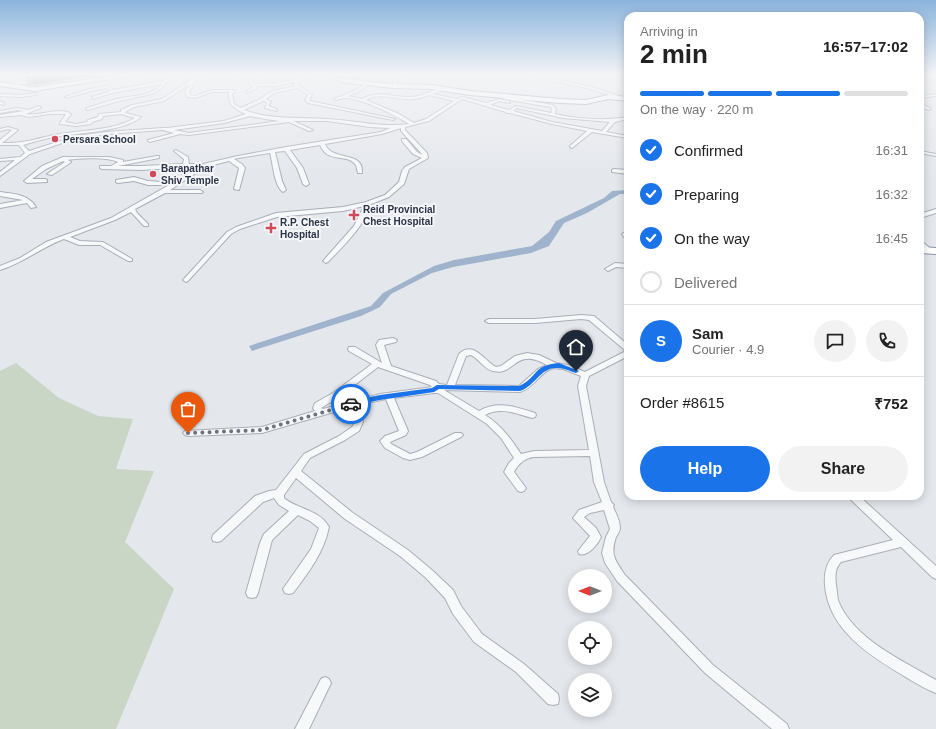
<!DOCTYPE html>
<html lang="en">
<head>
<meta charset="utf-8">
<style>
	body { margin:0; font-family:Arial,sans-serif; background:#f2f2f2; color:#222; height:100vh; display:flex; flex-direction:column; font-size:15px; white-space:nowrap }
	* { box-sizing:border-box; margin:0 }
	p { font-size:13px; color:#767676 }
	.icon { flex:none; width:22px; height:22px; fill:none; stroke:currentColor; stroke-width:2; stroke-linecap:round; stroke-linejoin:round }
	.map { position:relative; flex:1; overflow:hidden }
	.sheet { position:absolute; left:624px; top:12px; width:300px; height:488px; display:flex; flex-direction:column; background:#fff; border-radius:12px; box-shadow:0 2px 10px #0003 }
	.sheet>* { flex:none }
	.needle { width:26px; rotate:270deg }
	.fabs { position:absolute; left:568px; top:569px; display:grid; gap:8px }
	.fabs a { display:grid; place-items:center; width:44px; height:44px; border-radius:50%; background:#fff; box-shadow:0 2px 10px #0003; font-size:20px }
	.pin { position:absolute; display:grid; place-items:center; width:34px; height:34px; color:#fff; margin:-41px -17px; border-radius:50% 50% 50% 0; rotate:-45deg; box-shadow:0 0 4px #0007 }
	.pin .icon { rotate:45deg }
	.courier { position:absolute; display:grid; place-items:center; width:40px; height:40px; margin:-20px; border:3px solid #1a73e8; border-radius:50%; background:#fff; color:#222; box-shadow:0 1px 5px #0007 }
	.overview em { font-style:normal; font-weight:600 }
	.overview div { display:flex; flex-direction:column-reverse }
	.overview { display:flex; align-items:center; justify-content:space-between; height:68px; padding:0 16px }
	h1 { font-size:26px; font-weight:600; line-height:30px }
	.bar { display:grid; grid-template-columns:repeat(4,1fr); gap:6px 4px; align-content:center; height:48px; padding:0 16px }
	.bar i { height:5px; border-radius:3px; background:#e0e0e0 }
	.bar .active { background:#1a73e8 }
	.bar p { grid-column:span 4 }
	.line { display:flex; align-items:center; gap:10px; padding:0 16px; border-top:1px solid #e0e0e0 }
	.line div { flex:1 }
	.round { display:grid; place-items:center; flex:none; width:42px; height:42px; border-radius:21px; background:#f2f2f2 }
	ol { padding:0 16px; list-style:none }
	li { display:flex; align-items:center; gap:12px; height:44px }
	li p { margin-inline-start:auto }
	li .icon { padding:4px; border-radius:50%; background:#1a73e8; color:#fff; stroke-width:4 }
	li:last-child { color:#767676 }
	li i { width:22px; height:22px; border:2px solid #e0e0e0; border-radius:50% }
	.action { display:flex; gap:8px; margin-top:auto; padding:8px 16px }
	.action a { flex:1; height:46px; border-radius:24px; background:#1a73e8; color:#fff; font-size:16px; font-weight:600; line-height:46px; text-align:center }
	.action a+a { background:#f2f2f2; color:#222 }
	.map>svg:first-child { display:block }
</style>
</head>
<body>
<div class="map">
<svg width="936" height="729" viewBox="0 0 936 729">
	<rect width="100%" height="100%" fill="#e4e7ec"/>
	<path fill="#c9d6c5" d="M16,363L59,398L98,416L133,419L116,469L154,471L125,542L174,589L116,729H0V371Z"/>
	<path fill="#9fb4cc" d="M628,190V194H620L587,213L564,223L549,246L531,253L453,267L432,273L391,294L380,307L361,316L252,351L249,346L371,306L383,293L434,266L454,260L532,246L549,232L556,221L604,198L612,191Z"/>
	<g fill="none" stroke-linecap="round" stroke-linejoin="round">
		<g stroke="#a9aeb7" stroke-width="2">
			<path id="minor" d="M8,75H12V77L21,82L52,75H58L35,82L16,85L14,84L16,82L9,78Z
				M174,75H179L171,81L167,82L163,87L152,94L119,101L88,110L86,109L87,108C97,105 107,101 117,99C133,95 151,97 162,84L112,93L93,99L92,97L110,91L106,88L91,91L67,98L65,97L89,89L107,86L114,90L163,81Z
				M198,75H202L196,81L189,92L190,95L195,96L212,90H235V92L232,94L234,104L241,108L260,99L272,91L295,86L294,85L295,82L275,86H256V89L247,93L246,91L253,88C248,79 242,78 233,75C243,75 249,76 255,84L280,83L259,75H265L283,82L297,79L289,75H295L301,78L298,85L312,95L309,100L310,101L395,119L393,120L308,103L305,100L308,95L298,88L274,93L266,99L271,102L268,106L277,109V111L265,108L267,102L263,101L244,110C270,120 298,117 326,119C354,120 380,128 409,124C395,115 361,98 345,98C342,98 339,99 336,100L334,99L356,90L368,82L369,84L358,92L348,96L362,99C378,89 395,98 412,97C423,96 433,90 443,87L444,89L433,94L457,99L462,97L486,103L499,99L509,101L510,103L499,101L490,105L509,110L516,106L551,113L552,109L551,107L504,99L500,96L502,95L506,97L553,105L556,109L555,114C577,119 606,121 628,117V119L615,122L606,132L628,136V138L592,132L572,148L570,147V146L587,131L552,124L510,113H506V112L462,99L429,121L405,127V130L427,153L428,158L409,169L404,184L389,197L371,204C363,228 345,244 328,262L326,263L323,261L354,226L364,206L343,211L277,217L240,229L231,234L188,281L186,282L183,280L227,232L236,227L276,213L343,207L366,202L385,195L399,182L402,171L405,167L422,158L413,154L402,141V139H406L417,152L423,155L401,131V128L382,134L325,144C332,162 364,150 362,173H358C357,170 357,167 355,164C346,153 328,164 320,145L290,150L303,168L309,184L306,186L303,184L297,168L285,151L275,152L282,181L286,190L283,192C274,186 273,163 270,153L238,158L234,159L242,164L245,168L239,190L234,189L239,168L229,161L205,167L170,190H200L203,192L202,193H165L135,209L137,213L148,224V226H144L131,212L115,220L70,237L80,241L103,242L132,259V261H128L100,245H79L64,239C42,247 23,263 0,270V266L20,258L46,242L111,218L169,185H148L134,181L118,183L116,182V180L134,177L148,181L174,183L198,167H186L142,170L102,169L100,168V166H111L118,162C107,157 80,158 68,160L71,162L70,163L52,175L47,174L65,162L63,161L46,169L32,179H45L47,180V182L27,183L24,181L42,166L63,157H109L123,160V162L157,156H159V158L118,166H142L183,164L184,159L174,151L176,150L188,157L189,164H203L238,156L286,147L381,132L390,128L370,127L327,121H293L313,130L309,131L289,122L189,135L180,134L150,142L148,141V140L174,133L163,130L106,134L77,138L30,154L0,176V172L15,160L0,161V159L20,157L25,153L19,145H0V140L12,130L8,129L0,131V129L8,127L18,130L2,143C8,143 15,143 21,142C32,141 43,137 54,135C79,130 113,131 135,118L121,114L103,116L102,119L92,122L91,124L76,126L60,124V123L66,114H50L29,117L21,115L0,117V115L24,111L17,110L0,113V111L17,108L28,110L39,106L41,107L40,108L26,114C38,117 60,106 71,114L65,122L76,124L87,122L88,120L98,117L99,114L121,112V110L132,105L162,99ZM190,84L185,92L187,97L195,98L212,92H230L228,94L231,105L239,111L246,114L224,121L167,128H163L106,132L76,136L29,151L23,145C33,142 43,139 54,137C77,133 123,132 141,117L125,113V112L134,107L164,101ZM429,95L454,101L426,119L414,123L399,114L366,100C379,92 393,99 407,99C415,100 422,98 429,95ZM517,108L563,118L610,122L602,131L552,122L513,111ZM250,116L265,119L280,121L189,133L174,130L224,123Z
				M397,75H401L394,87H392Z
				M529,75H537L592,87L625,98L623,99L590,89Z
				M35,93L36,95L21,97L0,96V94L21,95Z
				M936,94V96L920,98V96Z
				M0,101L4,103V105L0,104Z
				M920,103L930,108L931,109L928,110L920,106Z
				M920,151L936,154V156L920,153Z
				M614,169L628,170V174L612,172V170Z
				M0,192C14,194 28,194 36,207L31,208L27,203L0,208V204L23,200L0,196Z
				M936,209V213L920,218V214Z
				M625,232L628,234V241L626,240L622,234Z
				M920,240L932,250V252H928L920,245Z
				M615,263L628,264V268L616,267L608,271L605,269Z
				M581,315L594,316L628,345V356L589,376L586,386L604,482L611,502L614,505L613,507C616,513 620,521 620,528C620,531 618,534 616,537C610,555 615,560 625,575L713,665L787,724L789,729H772L705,673L617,581L605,563L602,553L606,537L610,529L604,510L590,513L584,517L596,528L601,537C598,544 588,557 579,554L578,551L590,536L573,518L579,510L602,502L594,482L590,456L534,457C525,458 518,464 514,472L526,488L524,491L521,492L518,491L504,472L509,463L514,458L501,438L487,424L438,393H434L394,398L408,431L406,435L390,442L391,444L410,454L417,452L455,433H461L463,435L461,437L422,457L410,460L403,458L385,448L380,441L385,436L399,431L386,399L359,405L363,422L359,431L345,440L310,458L301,471L353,513L408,550L433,571L453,590L461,606L482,634L524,664L558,694L559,699L558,704L553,705L548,704L516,672L474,642L453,614L445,598L425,577L400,556L345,519L296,478L284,495V498C297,509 320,510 329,527C324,552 309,572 293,593L289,594L285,593L283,589L311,549L319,528L310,521L298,515L272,540L258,593L256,597L252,598L248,597L246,593L260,543L264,534L289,511L279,505L274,498L263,502L221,541L217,542L213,541L212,538L213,535L255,496L269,491L276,490L304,454L339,436L352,427L355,422L351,407L262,433L188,436L185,435L183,433L185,431L262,427L315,411L313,408L315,403L333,393L372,364L349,351L348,349L349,347H355L382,363L376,345L379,340L393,338L397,340L396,342L384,345L391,366L436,381L439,384L447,385L459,354C474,340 484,361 496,367L501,366L515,356L527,353L539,355L556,363L568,365L585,372L626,351L589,320L581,319L535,323H489L485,321L489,319H535ZM471,355C479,359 484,369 493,371C515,377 514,346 547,365L538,369L519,386L455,385L466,356ZM378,367L430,385L432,387L380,394L323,409L321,408L339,397ZM553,368L563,369L581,376L578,386L589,450L534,451L521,454C511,439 501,425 485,415C500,406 517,414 532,418L535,417L536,415L535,413C516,407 498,400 479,411L444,390L520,392C534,388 540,372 553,368Z
				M847,496H859L936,566V579L932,577L901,547L841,562C835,568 835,576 836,585C837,590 837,595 838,600C852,638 903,661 936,680V693C925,689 914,682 904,676C869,655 829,630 825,586C824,574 826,563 834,555L893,540Z
				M325,677L329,679L331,683L309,729H295L321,679Z"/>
		</g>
		<g stroke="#8b94a3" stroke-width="2">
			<path id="highway" d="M121,75H137L34,91L0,86V82L34,87Z
				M319,75H329L347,79L393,84L431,85L470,91L560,99L586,100L608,95L628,97V101L608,99L586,104L560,103L470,95L431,89L393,88L347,83Z
				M920,247L936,248V254L920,253Z"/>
		</g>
		<use href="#minor" fill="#f7f8fa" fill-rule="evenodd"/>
		<use href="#highway" fill="#fff" fill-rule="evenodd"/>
	</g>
	<path fill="#a1a5ae" d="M93,76L34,85H28L25,77Z"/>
	<path fill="#83868d" d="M47,75H92L93,76L34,85L31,77Z"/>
	<path fill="#bbc0ca" stroke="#83868d" d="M31,75H47L31,77H25Z"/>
	<linearGradient id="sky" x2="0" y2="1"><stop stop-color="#8bb4dd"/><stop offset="0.42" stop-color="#f3f4f6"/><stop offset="1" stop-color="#f3f4f6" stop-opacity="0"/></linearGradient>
	<rect width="936" height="177" fill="url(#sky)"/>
	<path fill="#1a73e8" d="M559,363L579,371L576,373C570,371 563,368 557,368C541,367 535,386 520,391L439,389L434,392L380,400L351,406L348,404L351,401L380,395L432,388L437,385L519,386C538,378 532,365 559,363Z"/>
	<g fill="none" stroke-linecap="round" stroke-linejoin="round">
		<path stroke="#6c737f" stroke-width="4" stroke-dasharray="0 7.2" d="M188,433L262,430L351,404"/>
	</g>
	<g fill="#d1495b" stroke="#f4f6f9" stroke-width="1.5">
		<circle cx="55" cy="139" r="4"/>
		<circle cx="153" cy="174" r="4"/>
		<path d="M352 209h4v4h4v4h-4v4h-4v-4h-4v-4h4z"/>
		<path d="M269 222h4v4h4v4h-4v4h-4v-4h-4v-4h4z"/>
	</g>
	<g text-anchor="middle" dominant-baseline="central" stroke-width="4" stroke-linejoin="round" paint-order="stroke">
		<g font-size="10" font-weight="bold" fill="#2b3445" stroke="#f4f6f9" text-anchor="start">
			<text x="63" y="139">Persara School</text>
			<text x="161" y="168">Barapathar<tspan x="161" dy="12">Shiv Temple</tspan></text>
			<text x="363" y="209">Reid Provincial<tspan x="363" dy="12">Chest Hospital</tspan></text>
			<text x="280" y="222">R.P. Chest<tspan x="280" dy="12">Hospital</tspan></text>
		</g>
	</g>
</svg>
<div class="fabs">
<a><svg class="needle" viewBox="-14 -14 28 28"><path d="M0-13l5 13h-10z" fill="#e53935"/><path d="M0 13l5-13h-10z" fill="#767676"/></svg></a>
<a><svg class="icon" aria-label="locate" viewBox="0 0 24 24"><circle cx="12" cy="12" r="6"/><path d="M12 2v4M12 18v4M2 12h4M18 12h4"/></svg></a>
<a><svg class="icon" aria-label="layers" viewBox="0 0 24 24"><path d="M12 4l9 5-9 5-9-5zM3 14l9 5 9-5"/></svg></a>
</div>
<div class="pin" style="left:188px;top:433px;background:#ea580c"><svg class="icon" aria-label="bag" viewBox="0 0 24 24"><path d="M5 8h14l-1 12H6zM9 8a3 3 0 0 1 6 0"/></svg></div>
<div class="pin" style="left:576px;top:371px;background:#1f2937"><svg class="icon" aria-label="home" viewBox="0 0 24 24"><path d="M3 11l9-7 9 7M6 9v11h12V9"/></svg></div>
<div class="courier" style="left:351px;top:404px"><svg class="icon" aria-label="car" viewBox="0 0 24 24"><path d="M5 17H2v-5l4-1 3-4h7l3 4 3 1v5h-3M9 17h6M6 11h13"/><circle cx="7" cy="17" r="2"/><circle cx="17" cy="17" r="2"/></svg></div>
<section class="sheet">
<div class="overview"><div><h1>2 min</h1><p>Arriving in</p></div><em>16:57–17:02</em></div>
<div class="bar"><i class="active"></i><i class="active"></i><i class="active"></i><i></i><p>On the way · 220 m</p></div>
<ol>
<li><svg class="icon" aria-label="check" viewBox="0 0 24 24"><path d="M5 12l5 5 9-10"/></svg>Confirmed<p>16:31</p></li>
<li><svg class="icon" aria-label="check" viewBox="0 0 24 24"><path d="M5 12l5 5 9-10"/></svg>Preparing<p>16:32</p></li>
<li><svg class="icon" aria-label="check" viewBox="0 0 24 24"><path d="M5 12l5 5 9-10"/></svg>On the way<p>16:45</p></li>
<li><i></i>Delivered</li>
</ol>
<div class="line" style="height:72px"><b class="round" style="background:#1a73e8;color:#fff">S</b><div><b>Sam</b><p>Courier · 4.9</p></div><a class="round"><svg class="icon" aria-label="chat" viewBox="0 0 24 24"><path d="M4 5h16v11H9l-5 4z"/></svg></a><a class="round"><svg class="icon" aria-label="phone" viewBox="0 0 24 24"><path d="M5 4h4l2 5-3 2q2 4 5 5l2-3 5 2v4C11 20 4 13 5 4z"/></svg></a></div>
<div class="line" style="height:52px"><div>Order #8615</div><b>₹752</b></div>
<div class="action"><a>Help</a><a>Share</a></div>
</section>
</div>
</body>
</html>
